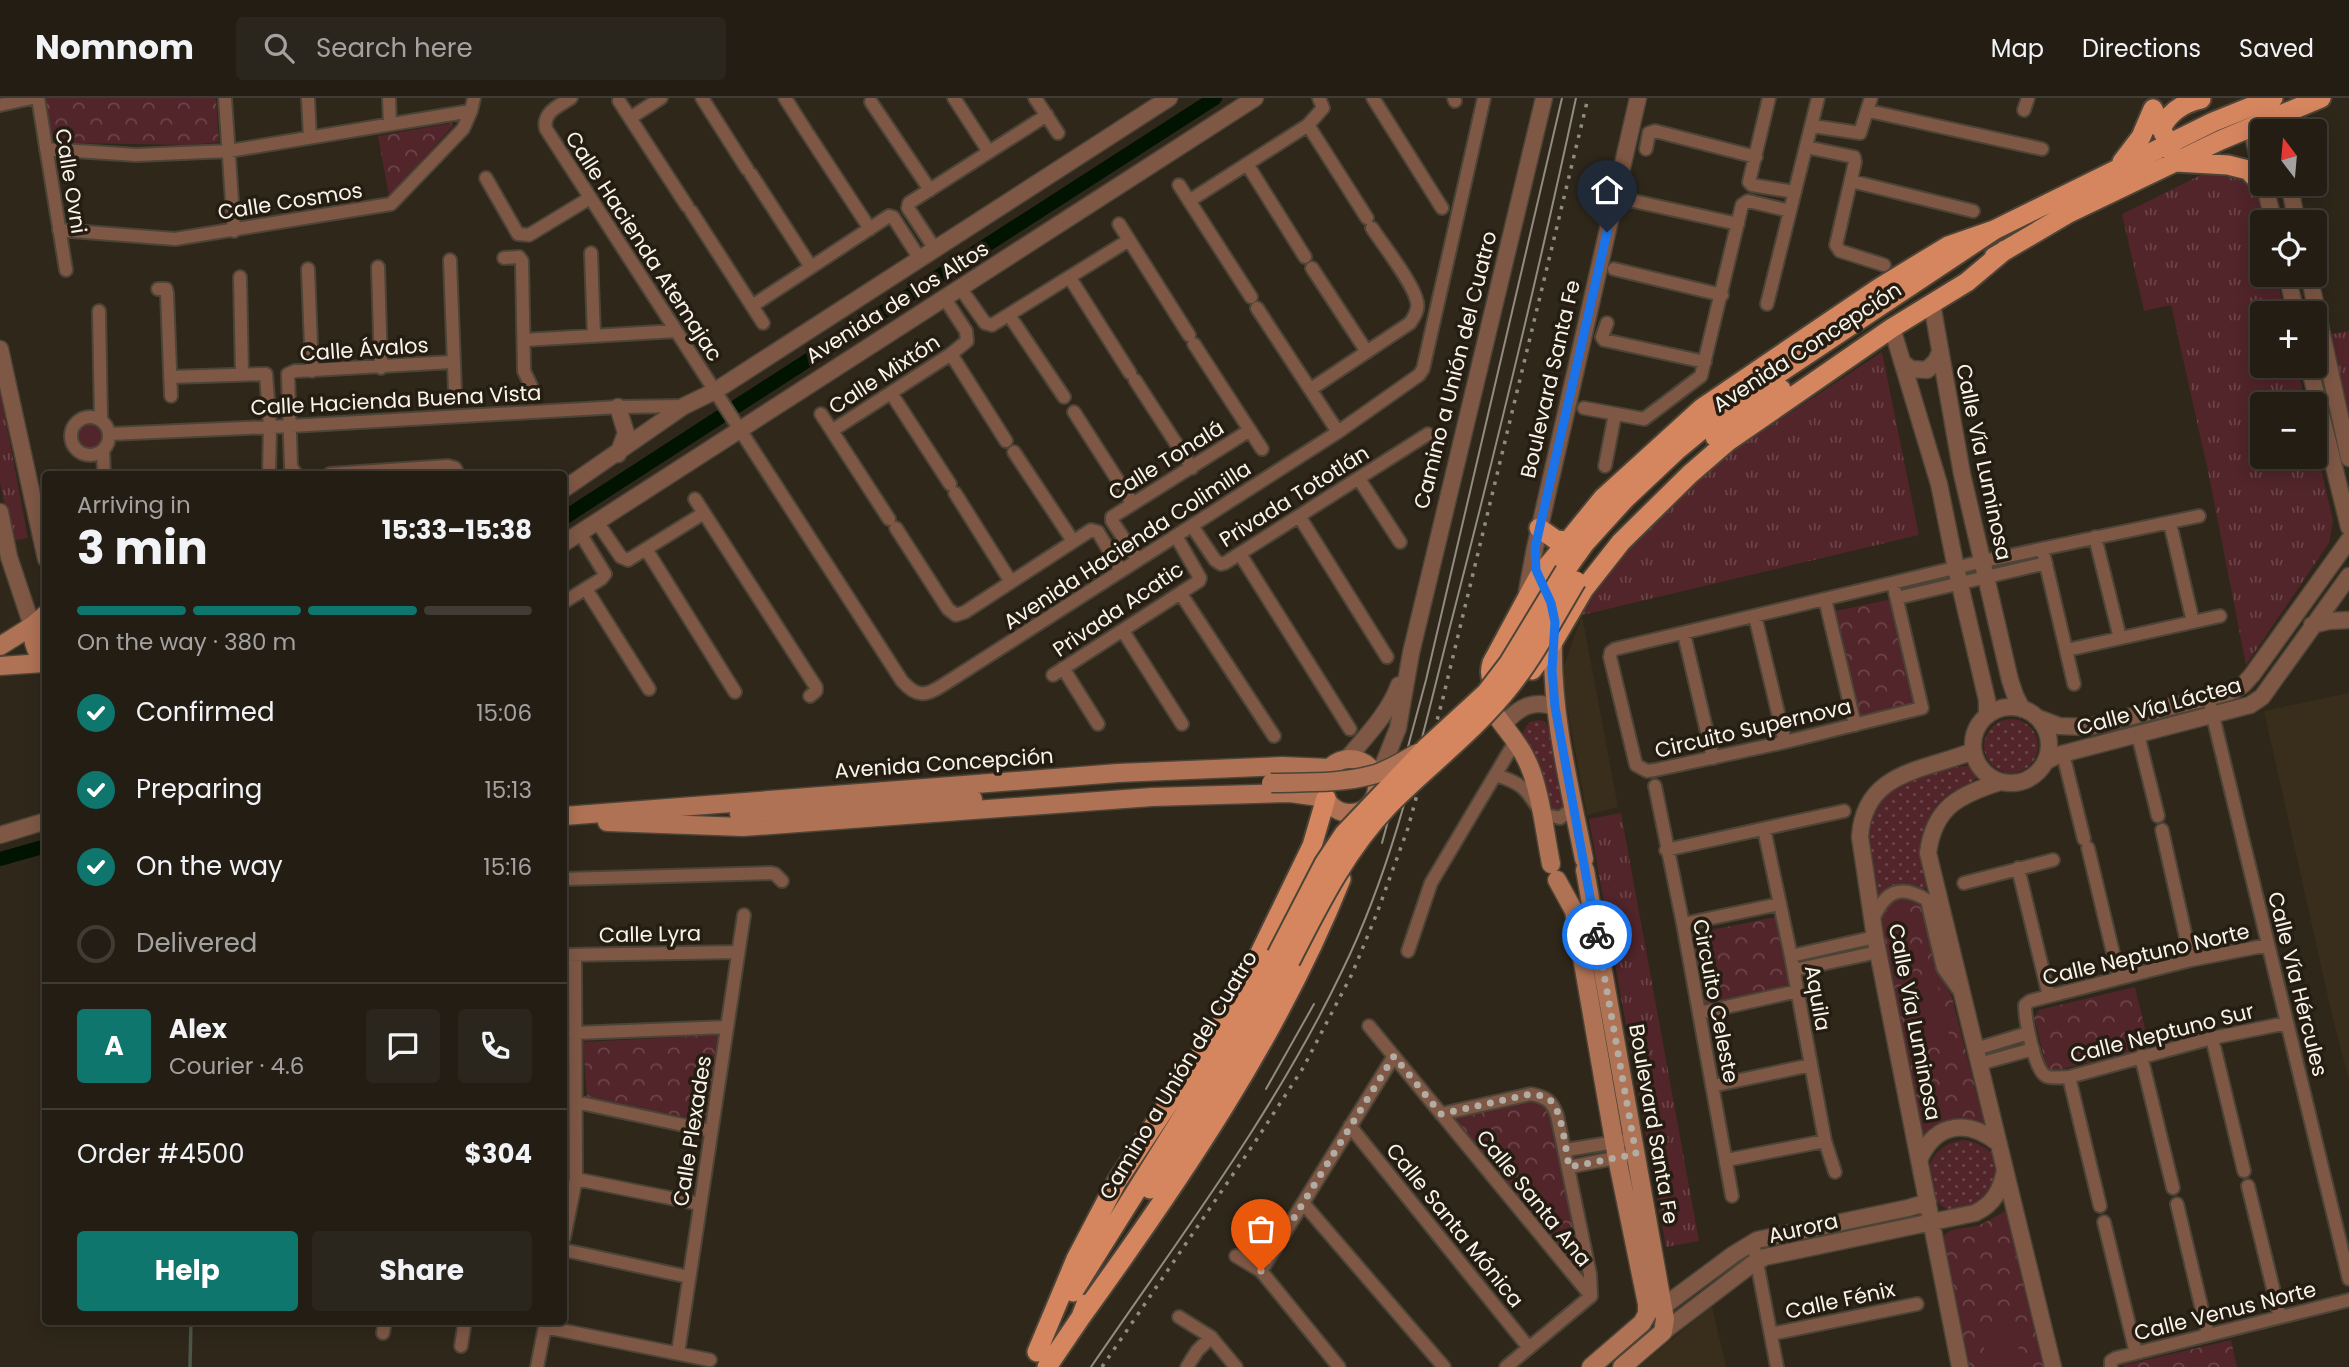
<!DOCTYPE html>
<html lang="en">
<head>
<meta charset="utf-8">
<style>
	body { margin:0; font-family:Poppins,sans-serif; background:#2b261d; color:#f1f3f6; height:100vh; display:flex; flex-direction:column; font-size:26px; white-space:nowrap }
	* { box-sizing:border-box; margin:0 }
	p { font-size:23px; color:#a3a2a0 }
	.icon { flex:none; width:38px; height:38px; fill:none; stroke:currentColor; stroke-width:2; stroke-linecap:round; stroke-linejoin:round }
	.map { position:relative; flex:1; overflow:hidden }
	.side { position:absolute; left:42px; top:373px; width:525px; height:854px; display:flex; flex-direction:column; background:#231d14; border-radius:7px; box-shadow:0 4px 18px #0003,0 0 0 2px #403b34 }
	.side>* { flex:none }
	.needle { width:46px; rotate:344deg }
	.tools { position:absolute; left:2250px; top:21px; display:grid; gap:14px }
	.tools a { display:grid; place-items:center; width:77px; height:77px; border-radius:7px; background:#231d14; box-shadow:0 4px 18px #0003,0 0 0 2px #403b34; font-size:35px }
	.pin { position:absolute; display:grid; place-items:center; width:60px; height:60px; color:#fff; margin:-72px -30px; border-radius:50% 50% 50% 0; rotate:-45deg; box-shadow:0 0 7px #0007 }
	.pin .icon { rotate:45deg }
	.courier { position:absolute; display:grid; place-items:center; width:70px; height:70px; margin:-35px; border:5px solid #1a73e8; border-radius:50%; background:#fff; color:#222; box-shadow:0 2px 9px #0007 }
	.overview em { font-style:normal; font-weight:700 }
	.overview div { display:flex; flex-direction:column-reverse }
	.overview { display:flex; align-items:center; justify-content:space-between; height:119px; padding:0 35px }
	h1 { font-size:46px; font-weight:700; line-height:52px }
	.bar { display:grid; grid-template-columns:repeat(4,1fr); gap:10px 7px; align-content:center; height:84px; padding:0 35px }
	.bar i { height:9px; border-radius:5px; background:#403b34 }
	.bar .selected { background:#0f766e }
	.bar p { grid-column:span 4 }
	.line { display:flex; align-items:center; gap:18px; padding:0 35px; border-top:2px solid #403b34 }
	.line div { flex:1 }
	.round { display:grid; place-items:center; flex:none; width:74px; height:74px; border-radius:7px; background:#2b261d }
	ol { padding:0 35px; list-style:none }
	li { display:flex; align-items:center; gap:21px; height:77px }
	li p { margin-inline-start:auto }
	li .icon { padding:7px; border-radius:50%; background:#0f766e; color:#fff; stroke-width:4 }
	li:last-child { color:#a3a2a0 }
	li i { width:38px; height:38px; border:4px solid #403b34; border-radius:50% }
	.cta { display:flex; gap:14px; margin-top:auto; padding:14px 35px }
	.cta a { flex:1; height:80px; border-radius:7px; background:#0f766e; color:#fff; font-size:28px; font-weight:700; line-height:80px; text-align:center }
	.cta a+a { background:#2b261d; color:#f1f3f6 }
	header { display:flex; align-items:center; gap:42px; box-sizing:border-box; height:98px; padding:0 35px; background:#231d14; border-bottom:2px solid #403b34 }
	header strong { font-size:33px }
	nav { display:flex; gap:38px; margin-inline-start:auto; font-size:24px }
	.search { width:490px; height:63px; background:#2b261d; display:flex; align-items:center; gap:18px; box-sizing:border-box; padding:0 24px; border-radius:7px; color:#a3a2a0; font-size:26px }
	.map>svg:first-child { display:block }
</style>
</head>
<body>
<header>
<strong>Nomnom</strong>
<div class="search"><svg class="icon" aria-label="search" viewBox="0 0 24 24"><circle cx="10" cy="10" r="6"/><path d="M15 15l6 6"/></svg>Search here</div>
<nav><a>Map</a><a>Directions</a><a>Saved</a></nav>
</header>
<div class="map">
<svg width="2349" height="1269" viewBox="0 0 2349 1269">
	<defs>
		<pattern id="grass-tufts" width="24" height="20" patternUnits="userSpaceOnUse" patternTransform="scale(1.75)"><rect width="24" height="20" fill="#51252a"/><path d="M3 7l-1-3M5 7V3M7 7l1-3M15 17l-1-3M17 17v-4M19 17l1-3" fill="none" stroke="#6b4549"/></pattern>
		<pattern id="park-crowns" width="20" height="18" patternUnits="userSpaceOnUse" patternTransform="scale(1.75)"><rect width="20" height="18" fill="#51252a"/><path d="M2 6a3 3 0 1 1 6 0M12 15a3 3 0 1 1 6 0" fill="none" stroke="#6b4549"/></pattern>
		<pattern id="garden-dots" width="8" height="8" patternUnits="userSpaceOnUse" patternTransform="scale(1.75)"><rect width="8" height="8" fill="#51252a"/><path d="M2 2h.1M6 6h.1" fill="none" stroke="#6b4549" stroke-width="1.8" stroke-linecap="round"/></pattern>
	</defs>
	<rect width="100%" height="100%" fill="#2f271a"/>
	<path fill="#392e1b" d="M1582,517L1618,709L1587,717L1561,576Z
		M2349,595V982L2332,917L2264,613Z
		M1712,1208L1726,1269H1639Z"/>
	<path fill="url(#grass-tufts)" d="M2207,74L2255,86L2264,124L2263,177H2276L2285,215H2263V268H2297L2306,306H2263V359H2315V345L2333,423L2329,445L2246,567L2208,373L2171,207L2144,213L2122,116Z
		M2349,233V327L2322,238Z
		M1882,254L1919,437L1582,517L1601,485L1630,449L1696,385L1733,353Z
		M0,292L28,440L12,443L0,384Z
		M77 338a13 13 0 1 1 26 0a13 13 0 1 1-26 0Z
		M1621,715L1699,1143L1666,1149L1589,721Z"/>
	<path fill="url(#park-crowns)" d="M46,0H216L219,44L190,47L75,45L52,40Z
		M452,25L453,28L389,98L378,38Z
		M1892,501L1916,609L1860,621L1836,513Z
		M1905,797L1915,800L1925,810L1938,873L1952,899L1984,1025L1980,1028L1927,1038L1919,1034L1880,818L1893,800Z
		M1776,819L1790,889L1705,906L1691,836Z
		M2135,889L2150,951L2053,973L2047,971L2034,919L2039,912Z
		M719,937L705,1023L587,999L583,944Z
		M1529,1002L1542,1003L1551,1011L1579,1161L1575,1168L1452,1019Z
		M2005,1113L2010,1117L2047,1269H1962L1939,1145C1948,1127 1962,1132 1979,1127C1988,1124 1996,1118 2005,1113Z
		M2231,1242L2237,1269H2122L2124,1267Z"/>
	<path fill="url(#garden-dots)" d="M1984 648a27 27 0 1 1 54 0a27 27 0 1 1-54 0Z
		M1539,622L1546,624L1556,647L1566,703C1561,713 1554,713 1546,707L1538,663L1522,636L1529,624Z
		M1963,668H1971L1976,673L1977,679C1968,689 1954,691 1944,700C1917,724 1922,757 1928,789L1923,793L1917,792L1881,798L1876,796C1872,781 1866,764 1865,748C1863,725 1880,696 1900,685C1916,676 1945,672 1963,668Z
		M1964,1042C1978,1044 1996,1052 1998,1070C1998,1079 1991,1094 1988,1103C1978,1106 1965,1112 1955,1112C1924,1112 1911,1049 1964,1042Z"/>
	<path fill="#51252a" d="M1937,885L1950,941L1923,948L1910,892Z
		M2014,1227L2022,1269H1988L1981,1233Z"/>
	<g fill="none" stroke-linecap="round" stroke-linejoin="round">
		<path stroke="#4b5747" stroke-width="3.5" d="M190,1269L191,1223"/>
		<path stroke="#001401" stroke-width="14" d="M737,308L1215,0
			M564,420L720,319
			M0,761L46,748"/>
		<g stroke="#4b4437" stroke-width="16">
			<path id="minor" d="M38,0L66,172
				M225,0L234,133
				M308,0L310,39
				M389,0L390,26
				M571,0C559,8 542,14 546,31L902,583C917,600 926,598 943,587L1338,334L1419,277L1423,271L1484,0
				M702,0L747,71
				M785,0L806,33
				M954,0L989,54
				M1035,0L1058,35
				M1373,0L1442,110
				M1454,0L1455,3
				M1769,0L1749,84L1752,87L1795,94
				M619,3L687,108
				M871,4L930,92
				M0,7L32,0
				M2024,12L2028,0
				M1869,13L2042,51
				M630,20L661,0
				M1308,27L1367,120
				M1812,28L1860,35L1871,0
				M808,36L870,131
				M1806,49L1854,59L1855,64L1836,147L1840,153L1884,167
				M46,51L136,57L229,53L471,13
				M1646,51L1649,35L1655,33L1756,59
				M1247,66L1305,159
				M751,76L811,169
				M486,80L518,136L529,137L590,100
				M1851,83L1973,113
				M1179,87L1251,199
				M1629,102L1738,126
				M1189,103L1308,27L1323,10L1319,0
				M691,113L763,225
				M1119,126L1189,237
				M59,132L175,141L391,106L463,31L471,13L474,0
				M935,151L908,110L909,105L1047,17
				M591,155L594,238
				M504,160L519,159L522,163L524,273L532,290
				M450,162L455,293
				M378,169L381,270
				M1312,170L1367,254
				M308,171L312,273
				M1614,171L1722,197
				M240,179L242,276
				M1070,180L1130,275
				M158,191H166L167,195L171,298
				M961,191L985,225L992,227L1129,142
				M1767,206L1818,0
				M752,208L889,118L893,119L920,161
				M1257,210L1338,334
				M99,213L101,321
				M1009,217L1064,299
				M1607,225L1602,239L1604,242L1705,264
				M524,242L676,233
				M1194,246L1262,351
				M951,256L1006,343
				M170,279L266,276L270,329L269,376
				M1135,282L1192,370
				M1311,291L1410,225C1414,219 1419,212 1417,204C1414,186 1383,147 1372,130
				M891,295L950,386
				M1584,310L1644,321L1701,278L1742,107L1748,103L1790,113
				M1074,314L1133,406
				M821,316L889,421
				M71 338a19 19 0 1 1 38 0a19 19 0 1 1-38 0Z
				M833,332L951,256L967,243L966,233L945,201
				M110,336L291,328L618,309L684,308
				M103,353L104,376
				M1014,354L1073,443
				M1605,368L1615,316
				M296,376L291,369L288,276L295,273L452,264
				M330,376L448,368L455,370L458,376
				M1359,381L1400,444
				M955,395L1011,484
				M695,401L816,589V593L810,598
				M1299,418L1387,559
				M597,424L621,459L628,462L704,415
				M2170,425L2193,524
				M1192,428L1215,462L1221,466L1225,465L1428,336
				M896,430L948,511L956,517L965,514L1091,432L1098,434L1121,473
				M2095,439L2120,540
				M646,451L735,594
				M1240,456L1350,631
				M2044,458L2074,586
				M1138,462L1112,423V419L1250,332
				M1893,485L1922,610L1785,644L1655,672L1647,673L1636,667L1610,559L1611,554L1615,551L1984,463L2199,418
				M586,491L649,591
				M1181,496L1274,638
				M1897,500L2046,465
				M1825,501L1855,627
				M564,504L601,481L605,476L580,435
				M1755,518L1785,644
				M1123,533L1182,626
				M1684,536L1713,660
				M2067,552L2220,518
				M1063,570L1098,626
				M1053,577L1199,483L1200,480L1176,438
				M2211,610L2349,1181
				M2138,637L2158,718
				M2063,656L2084,741
				M1496,677C1524,686 1526,691 1542,716L1560,720L1573,710
				M1655,688L1683,826L1732,1098
				M1764,731L1791,858L1825,1043L1835,1074
				M2162,732L2191,862
				M2088,750L2119,880
				M1666,752L1844,713
				M2018,770L2049,898
				M564,781L771,775L775,776L782,783
				M1964,785L2053,762
				M1873,822C1884,794 1900,785 1927,802L1943,870L1958,891
				M1683,826L1779,806
				M2268,847L2191,862L2030,903L2025,907C2025,920 2034,972 2046,978C2052,981 2062,979 2069,979L2212,940L2287,925
				M1408,853L1431,785L1516,642
				M564,857L738,854
				M1791,858L1875,839
				M1794,872L1878,854
				M1699,915L1798,893
				M1369,928L1591,1198
				M575,935L727,929
				M2212,940L2244,1073
				M1976,951L2028,935
				M2141,958L2173,1090
				M1979,966L2033,951
				M2069,979L2100,1108
				M1712,988L1811,967
				M576,1004L711,1033
				M1441,1016L1531,996C1546,999 1552,1003 1557,1017L1590,1176L1591,1198L1506,1269
				M1350,1028L1529,1250
				M1566,1052L1634,1041
				M1727,1062L1825,1043
				M1569,1069L1636,1056
				M576,1081L700,1106
				M2248,1088L2280,1219
				M1303,1105L1444,1269
				M2177,1106L2208,1237
				M2104,1124L2136,1255
				M564,1140L576,1081L575,857
				M1753,1144L1777,1269
				M564,1152L689,1179
				M1236,1158L1261,1173L1339,1269
				M1261,1173L1394,958
				M1179,1219L1211,1239L1236,1269
				M545,1229L710,1262
				M383,1235L385,1223
				M1771,1236L1917,1206
				M461,1248L465,1223
				M678,1255L744,817
				M537,1269L546,1223
				M1187,1269L1197,1253L1211,1239
				M2111,1269V1263L2116,1260L2349,1202"/>
		</g>
		<g stroke="#4b4437" stroke-width="19">
			<path id="tertiary" d="M2251,29L2263,80
				M2264,86L2274,124
				M2289,86L2297,124
				M2287,177L2296,215
				M2309,177L2349,360
				M1932,206L1962,376L2010,582L2015,597L2022,611
				M1892,230L1939,386L1956,470L1987,602V617
				M0,251L46,461
				M1902,264L1911,271L1927,272L1936,263L1940,254
				M2309,268L2349,429
				M618,356L626,335L618,309
				M564,391L684,308L715,293L1169,0
				M0,414L9,459L32,528
				M564,445L1255,0
				M1527,493L1535,450L1638,0
				M2312,527L2329,523L2349,522
				M1973 647a38 38 0 1 1 76 0a38 38 0 1 1-76 0Z
				M2038,620L2059,628L2088,629L2230,594L2243,587L2252,577L2349,442
				M1504,626C1519,609 1533,601 1555,609
				M1347,661C1366,638 1389,615 1399,587
				M2045,664L2058,657L2250,607L2262,599L2349,478
				M1378,680L1398,630L1411,555L1544,0
				M2000,684C1959,697 1934,709 1928,755L2053,1269
				M0,737L46,723
				M1920,1060C1937,1023 1969,1022 1998,1045
				M1664,1208L1734,1156L1757,1142L1908,1110L1928,1104
				M1663,1234L1751,1167L1765,1159L1975,1115C1994,1106 2001,1092 2005,1072
				M1960,1269L1875,839L1860,739C1864,672 1925,673 1973,653"/>
		</g>
		<g stroke="#4b4437" stroke-width="21">
			<path id="secondary" d="M46,516L32,528C32,542 36,556 46,566
				M1553,544C1551,615 1570,691 1584,761
				M0,548L32,528
				M0,568L43,565
				M1486,597C1494,622 1517,639 1527,663C1540,689 1545,736 1551,766
				M1323 688a27 27 0 1 1 54 0a27 27 0 1 1-54 0Z
				M739,716L973,701
				M564,718L1118,675L1282,668L1329,670
				M607,724L743,729L1152,699L1290,695L1326,700
				M1585,772L1665,1221L1663,1234L1622,1269
				M1557,782L1574,813L1617,1060L1647,1206V1216L1642,1225L1591,1269"/>
		</g>
		<g stroke="#4b4437" stroke-width="23">
			<path id="primary" d="M2153,11L2176,64L2228,67L2248,72L2265,90
				M2161,31C2169,14 2183,5 2201,1
				M2122,64L2141,39L2153,11
				M1994,159L2067,116L2221,42L2321,0
				M1715,339L1743,316L1781,291
				M1539,430L1556,442L1568,443
				M1565,473L1585,445L1625,401L1676,353L1734,305L1994,132L2213,24L2273,0
				M1532,572L1553,544L1584,491L1621,444L1690,376L1727,344L1892,230L1967,184L2005,152
				M1506,589C1492,588 1488,578 1492,565L1539,478L1568,443L1603,400L1702,310L1879,190L1948,148L1994,132
				M1150,1091C1201,1017 1249,943 1290,863
				M1073,1194L1250,911L1277,857
				M1081,1219C1180,1082 1278,939 1341,781
				M1037,1254L1076,1161L1117,1083L1231,911L1259,857L1312,748L1326,700
				M1047,1269L1081,1219L1086,1206"/>
		</g>
		<use href="#minor" stroke="#7f5845" stroke-width="12"/>
		<use href="#tertiary" stroke="#7f5845" stroke-width="16"/>
		<use href="#secondary" stroke="#af7254" stroke-width="18"/>
		<use href="#primary" stroke="#d5865f" stroke-width="19"/>
		<path stroke="#928b80" stroke-width="2" d="M1382,745L1426,582L1562,0
			M1266,991L1314,906
			M1091,1269C1179,1140 1275,1014 1342,873C1397,761 1422,637 1453,517C1497,346 1539,173 1576,0"/>
		<path stroke="#928b80" stroke-width="3.5" stroke-dasharray="3.5 7" stroke-linecap="butt" d="M1102,1269L1255,1044L1303,970L1352,876L1377,815L1408,730L1442,604L1588,0"/>
		<g stroke="#4b4437" stroke-width="21" stroke-linecap="butt">
			<path id="secondary-bridge" d="M1271,685C1304,684 1339,686 1372,677C1388,673 1403,663 1417,655"/>
		</g>
		<g stroke="#4b4437" stroke-width="23" stroke-linecap="butt">
			<path id="primary-bridge" d="M1277,857L1324,766L1344,736L1426,650L1486,595L1509,565L1565,473
				M1290,863C1318,808 1346,751 1390,706C1430,666 1476,632 1511,587C1536,555 1555,518 1576,483"/>
		</g>
		<use href="#secondary-bridge" stroke="#af7254" stroke-width="18"/>
		<use href="#primary-bridge" stroke="#d5865f" stroke-width="19"/>
	</g>
	<g fill="none" stroke-linecap="round" stroke-linejoin="round">
		<path stroke="#b2aca2" stroke-width="7" stroke-dasharray="0 12.6" d="M1261,1173L1394,958L1441,1016L1531,996C1539,997 1546,998 1552,1004C1562,1015 1566,1053 1569,1069L1636,1056L1597,837"/>
		<path stroke="#1a73e8" stroke-width="9" d="M1597,837L1555,609L1552,572L1555,524L1551,505L1536,472L1535,450L1607,134"/>
	</g>
	<g text-anchor="middle" dominant-baseline="central" stroke-width="7" stroke-linejoin="round" paint-order="stroke">
		<g font-size="21" fill="#f9f4eb" stroke="#251d11">
			<text transform="translate(71 83) rotate(81)">Calle Ovni</text>
			<text transform="translate(290 103) rotate(-9)">Calle Cosmos</text>
			<text transform="translate(644 148) rotate(57)">Calle Hacienda Atemajac</text>
			<text transform="translate(897 204) rotate(-32)">Avenida de los Altos</text>
			<text transform="translate(1807 249) rotate(-33)">Avenida Concepción</text>
			<text transform="translate(364 251) rotate(-4)">Calle Ávalos</text>
			<text transform="translate(1455 272) rotate(-76)">Camino a Unión del Cuatro</text>
			<text transform="translate(884 276) rotate(-33)">Calle Mixtón</text>
			<text transform="translate(1550 281) rotate(-77)">Boulevard Santa Fe</text>
			<text transform="translate(396 302) rotate(-3)">Calle Hacienda Buena Vista</text>
			<text transform="translate(1166 362) rotate(-32)">Calle Tonalá</text>
			<text transform="translate(1984 364) rotate(78)">Calle Vía Luminosa</text>
			<text transform="translate(1294 398) rotate(-32)">Privada Tototlán</text>
			<text transform="translate(1127 447) rotate(-33)">Avenida Hacienda Colimilla</text>
			<text transform="translate(1118 511) rotate(-34)">Privada Acatic</text>
			<text transform="translate(2159 608) rotate(-15)">Calle Vía Láctea</text>
			<text transform="translate(1753 630) rotate(-13)">Circuito Supernova</text>
			<text transform="translate(944 665) rotate(-4)">Avenida Concepción</text>
			<text transform="translate(650 836) rotate(-1)">Calle Lyra</text>
			<text transform="translate(2146 856) rotate(-13)">Calle Neptuno Norte</text>
			<text transform="translate(2298 886) rotate(76)">Calle Vía Hércules</text>
			<text transform="translate(1818 900) rotate(80)">Aquila</text>
			<text transform="translate(1716 903) rotate(79)">Circuito Celeste</text>
			<text transform="translate(1915 924) rotate(79)">Calle Vía Luminosa</text>
			<text transform="translate(2162 935) rotate(-14)">Calle Neptuno Sur</text>
			<text transform="translate(1178 977) rotate(-59)">Camino a Unión del Cuatro</text>
			<text transform="translate(1654 1026) rotate(80)">Boulevard Santa Fe</text>
			<text transform="translate(692 1033) rotate(-81)">Calle Plexades</text>
			<text transform="translate(1534 1100) rotate(51)">Calle Santa Ana</text>
			<text transform="translate(1455 1127) rotate(51)">Calle Santa Mónica</text>
			<text transform="translate(1803 1130) rotate(-13)">Aurora</text>
			<text transform="translate(1840 1202) rotate(-12)">Calle Fénix</text>
			<text transform="translate(2225 1213) rotate(-14)">Calle Venus Norte</text>
		</g>
	</g>
</svg>
<div class="tools">
<a><svg class="needle" viewBox="-14 -14 28 28"><path d="M0-13l5 13h-10z" fill="#e53935"/><path d="M0 13l5-13h-10z" fill="#a3a2a0"/></svg></a>
<a><svg class="icon" aria-label="locate" viewBox="0 0 24 24"><circle cx="12" cy="12" r="6"/><path d="M12 2v4M12 18v4M2 12h4M18 12h4"/></svg></a>
<a>+</a>
<a>−</a>
</div>
<div class="pin" style="left:1261px;top:1173px;background:#ea580c"><svg class="icon" aria-label="bag" viewBox="0 0 24 24"><path d="M5 8h14l-1 12H6zM9 8a3 3 0 0 1 6 0"/></svg></div>
<div class="pin" style="left:1607px;top:134px;background:#1f2937"><svg class="icon" aria-label="home" viewBox="0 0 24 24"><path d="M3 11l9-7 9 7M6 9v11h12V9"/></svg></div>
<div class="courier" style="left:1597px;top:837px"><svg class="icon" aria-label="bike" viewBox="0 0 24 24"><circle cx="6" cy="16" r="4"/><circle cx="18" cy="16" r="4"/><path d="M6 16l4-8h5l3 8M10 8l3 8H6M13 5h3"/></svg></div>
<section class="side">
<div class="overview"><div><h1>3 min</h1><p>Arriving in</p></div><em>15:33–15:38</em></div>
<div class="bar"><i class="selected"></i><i class="selected"></i><i class="selected"></i><i></i><p>On the way · 380 m</p></div>
<ol>
<li><svg class="icon" aria-label="check" viewBox="0 0 24 24"><path d="M5 12l5 5 9-10"/></svg>Confirmed<p>15:06</p></li>
<li><svg class="icon" aria-label="check" viewBox="0 0 24 24"><path d="M5 12l5 5 9-10"/></svg>Preparing<p>15:13</p></li>
<li><svg class="icon" aria-label="check" viewBox="0 0 24 24"><path d="M5 12l5 5 9-10"/></svg>On the way<p>15:16</p></li>
<li><i></i>Delivered</li>
</ol>
<div class="line" style="height:126px"><b class="round" style="background:#0f766e;color:#fff">A</b><div><b>Alex</b><p>Courier · 4.6</p></div><a class="round"><svg class="icon" aria-label="chat" viewBox="0 0 24 24"><path d="M4 5h16v11H9l-5 4z"/></svg></a><a class="round"><svg class="icon" aria-label="phone" viewBox="0 0 24 24"><path d="M5 4h4l2 5-3 2q2 4 5 5l2-3 5 2v4C11 20 4 13 5 4z"/></svg></a></div>
<div class="line" style="height:91px"><div>Order #4500</div><b>$304</b></div>
<div class="cta"><a>Help</a><a>Share</a></div>
</section>
</div>
</body>
</html>
